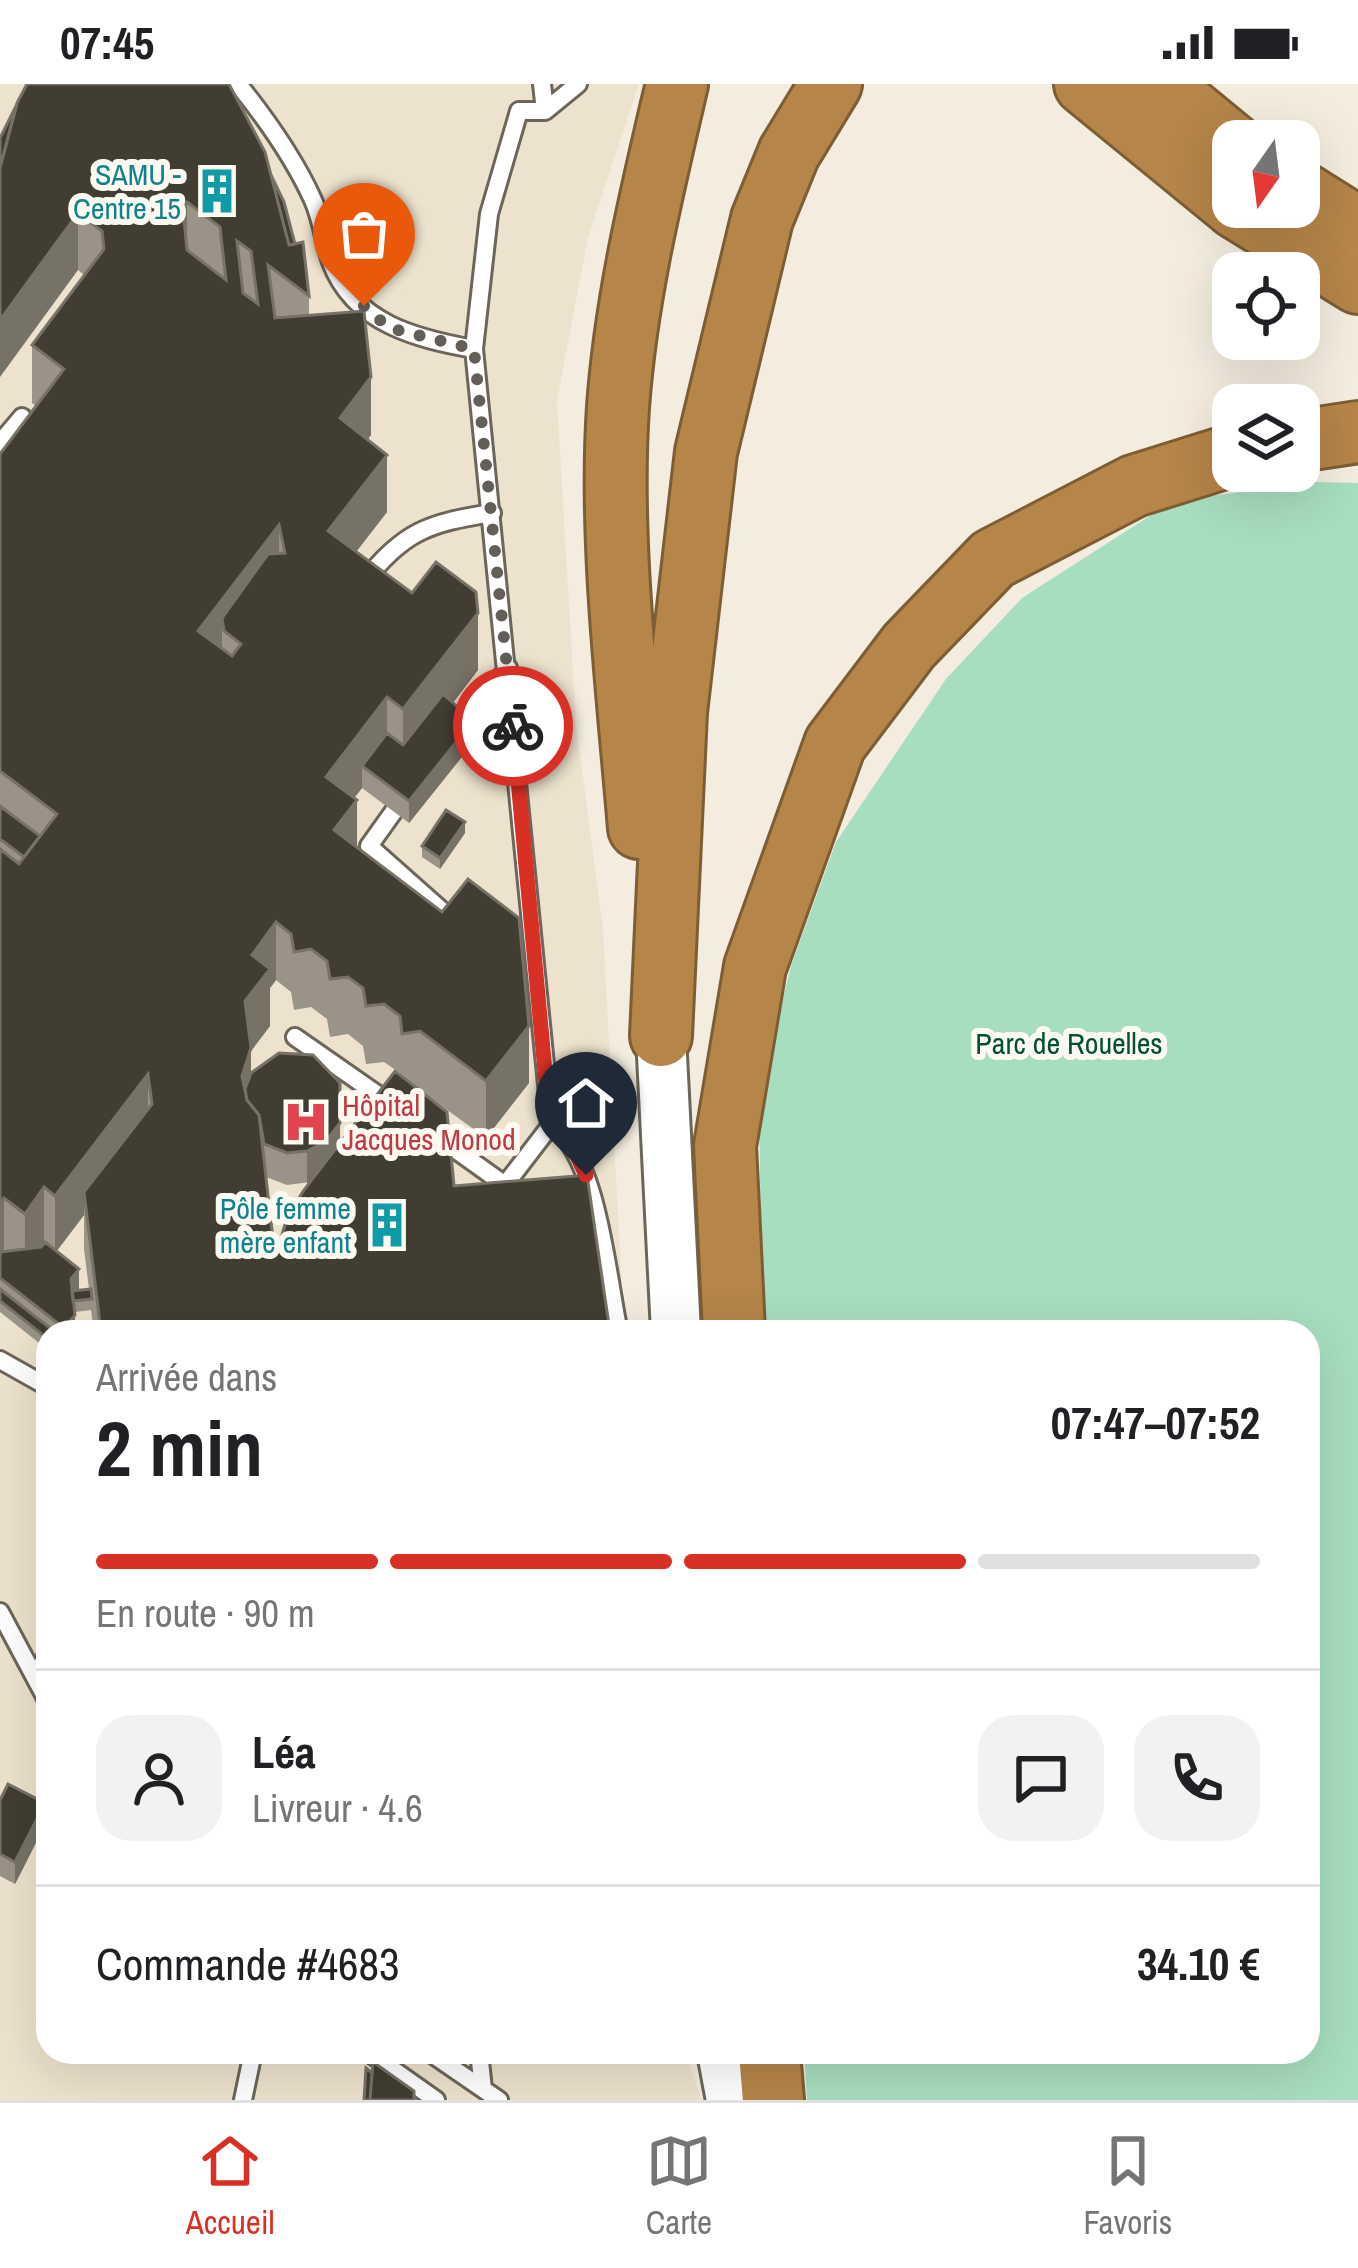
<!DOCTYPE html>
<html lang="fr">
<head>
<meta charset="utf-8">
<style>
	body { margin:0; font-family:"Archivo Narrow",sans-serif; background:#f2f2f2; color:#202124; height:100vh; display:flex; flex-direction:column; font-size:45px; white-space:nowrap }
	* { box-sizing:border-box; margin:0 }
	p { font-size:39px; color:#757577 }
	.icon { flex:none; width:66px; height:66px; fill:none; stroke:currentColor; stroke-width:2; stroke-linecap:round; stroke-linejoin:round }
	.map { position:relative; flex:1; overflow:hidden }
	.sheet { position:absolute; left:36px; top:1236px; width:1284px; height:744px; display:flex; flex-direction:column; background:#fff; border-radius:36px; box-shadow:0 12px 48px #0002 }
	.sheet>* { flex:none }
	.needle { width:78px; rotate:194deg }
	.tools { position:absolute; left:1212px; top:36px; display:grid; gap:24px }
	.tools a { display:grid; place-items:center; width:108px; height:108px; border-radius:24px; background:#fff; box-shadow:0 12px 48px #0002; font-size:60px }
	.pin { position:absolute; display:grid; place-items:center; width:102px; height:102px; color:#fff; margin:-123px -51px; border-radius:50% 50% 50% 0; rotate:-45deg; box-shadow:0 0 12px #0007 }
	.pin .icon { rotate:45deg }
	.courier { position:absolute; display:grid; place-items:center; width:120px; height:120px; margin:-60px; border:9px solid #d93025; border-radius:50%; background:#fff; color:#222; box-shadow:0 3px 15px #0007 }
	.head em { font-style:normal; font-weight:700 }
	.head div { display:flex; flex-direction:column-reverse }
	.head { display:flex; align-items:center; justify-content:space-between; height:204px; padding:0 60px }
	h1 { font-size:78px; font-weight:700; line-height:90px }
	.bar { display:grid; grid-template-columns:repeat(4,1fr); gap:18px 12px; align-content:center; height:144px; padding:0 60px }
	.bar i { height:15px; border-radius:9px; background:#e0e0e0 }
	.bar .selected { background:#d93025 }
	.bar p { grid-column:span 4 }
	.line { display:flex; align-items:center; gap:30px; padding:0 60px; border-top:3px solid #e0e0e0 }
	.line div { flex:1 }
	.round { display:grid; place-items:center; flex:none; width:126px; height:126px; border-radius:36px; background:#f2f2f2 }
	.status { display:flex; justify-content:space-between; align-items:center; height:84px; padding:0 60px; background:#fff; direction:ltr }
	.status svg { height:33px; fill:currentColor }
	.tab-bar { display:flex; justify-content:space-around; align-items:center; height:168px; border-top:3px solid #e0e0e0; background:#fff; font-size:33px; color:#757577 }
	.tab-bar a { display:grid; justify-items:center; gap:6px }
	.tab-bar .selected { color:#d93025 }
	.map>svg:first-child { display:block }
</style>
</head>
<body>
<div class="status"><b>07:45</b><svg viewBox="0 0 49 12"><path d="M0 12V9h3v3zM5 12V6h3v6zM10 12V3h3v9zM15 12V0h3v12zM26 1h20v11H26zM47 4h2v5h-2z"/></svg></div>
<div class="map">
<svg width="1358" height="2016" viewBox="0 0 1358 2016">
	<rect width="100%" height="100%" fill="#f3ecdf"/>
	<path fill="#ece2cd" d="M0,0H639L588,153L557,316L576,641L603,845L624,1248H48V1968H685L702,2016H0Z"/>
	<path fill="#a7debf" d="M1314,398L1358,399V2016H807L804,1968H1308V1248H762L759,1008L792,879L836,758L946,595L1022,514L1173,417Z"/>
	<g fill="none" stroke-linecap="round" stroke-linejoin="round">
		<g stroke="#6c665a" stroke-width="22">
			<path id="lane" d="M238,0C267,36 294,74 313,116C322,136 324,158 331,178C354,240 418,255 474,265
				M542,0L545,27
				M0,359L22,333
				M363,499C403,447 429,439 492,429
				M459,646L508,584
				M394,727L369,762L449,833L459,832
				M295,953L394,1022
				M551,1041C598,1070 607,1194 619,1248
				M435,1051L505,1101L551,1041L474,265L489,130L519,27H545L578,0
				M0,1276L48,1303
				M0,1528L48,1618
				M35,1592L48,1570
				M368,1968L436,2016
				M429,1968L499,2016
				M479,1968L483,2005
				M243,2016L253,1968"/>
		</g>
		<g stroke="#6c665a" stroke-width="54">
			<path id="secondary" d="M661,952L676,1248
				M722,1968L731,2016"/>
		</g>
		<g stroke="#7d5d34" stroke-width="66">
			<path id="highway" d="M1085,0L1233,121
				M1159,0L1233,61
				M1299,107L1358,144
				M1235,123L1358,199
				M1299,357L1358,348
				M639,744C628,610 609,456 618,323C626,213 652,107 677,0
				M661,952L676,628L706,368L762,135L789,69L831,0
				M734,1248L725,1062L755,883L835,660L909,562L993,475L1134,402L1233,371
				M769,1968L773,2016"/>
		</g>
		<use href="#lane" stroke="#fff" stroke-width="16"/>
		<use href="#secondary" stroke="#fff" stroke-width="48"/>
		<use href="#highway" stroke="#b58549" stroke-width="60"/>
	</g>
	<path fill="#9a9488" fill-rule="evenodd" d="M0,54L271,91L309,212V231L371,351L367,356L387,428L356,468L478,586L453,619L473,659L409,739L362,704L354,714L357,764L529,999L486,1054L418,1005L454,1102L610,1248H94L91,1226L75,1228V1248H48V1266L0,1228V370L36,322L32,319V261L84,191L78,186ZM276,896L291,908L294,926L311,923L327,935L330,953L348,950L363,962L366,980L384,978L400,989L340,1059L251,989V967L270,942V904ZM266,1093L287,1101L310,1098L275,1173ZM84,1131V1165L89,1205L79,1207L57,1167Z
		M465,749L440,785L422,773V762Z
		M0,1716L45,1741L15,1800L0,1792Z"/>
	<path fill="#777266" d="M187,118V176L183,125Z
		M78,129V186L0,293V236Z
		M371,293V351L340,392V334Z
		M387,371V428L328,504V447Z
		M279,441V498L222,534V574L198,547Z
		M478,529V586L403,683V625Z
		M387,613V671L362,682V704L326,750V693Z
		M473,637V659L409,739V717Z
		M357,716V774L334,746Z
		M465,738V749L440,785V774Z
		M276,838V896L270,904V942L251,967V1022L242,992L245,917L252,871Z
		M529,942V999L486,1054V997Z
		M148,990V1048L84,1108V1131L55,1169V1112Z
		M340,999V1071L325,1091L307,1100V1067Z
		M44,1103V1161L25,1187V1130Z
		M4,1114V1172L0,1177V1120Z
		M79,1185V1207H71V1195Z
		M75,1231V1248H64V1244Z
		M45,1719V1741L15,1800V1778Z"/>
	<path fill="#423d32" stroke="#777266" stroke-width="3" fill-rule="evenodd" d="M27,0H229L265,68L289,161L303,158L309,212L268,181L275,234L364,227L371,293L340,334L387,371L328,447L412,509L436,478L476,508L478,529L403,625L387,613L326,693L357,716L334,746L442,828L468,795L519,834L529,942L486,997L420,947L402,950L400,932L384,920L366,922L363,904L348,893L330,895L327,877L311,865L294,868L291,850L276,838L252,871L270,885L245,917L251,964L242,992L247,1016L259,1031L275,1173L288,1131L304,1106L395,987L447,1028L454,1102L587,1091L610,1248H101L84,1108L152,1020L148,990L55,1112L44,1103L25,1130L4,1114L0,1120V765L19,780L57,730L0,687V370L64,285L32,261L104,165L102,147L78,129L0,236V84L17,19ZM187,118L220,143L226,196L187,166L183,125ZM237,157L251,167L258,220L243,209ZM279,441L285,469L268,470L222,534L224,547L241,560L232,572L198,547Z
		M17,20L0,84V54Z
		M271,91L284,118L295,160L289,161Z
		M443,610L473,637L409,717L362,682L387,649L403,661Z
		M0,722L40,752L24,773L0,755Z
		M446,726L465,738L440,774L422,762Z
		M279,969L313,971L340,999V1039L325,1058L307,1067L287,1069L264,1060L259,1031L247,1016L245,1005L251,989Z
		M45,1158L79,1185L71,1195L75,1231L64,1244L0,1194V1168L41,1163Z
		M0,1205L55,1248H48V1255L0,1217Z
		M91,1205L92,1215L73,1217L72,1207Z
		M8,1700L45,1719L15,1778L0,1770V1716Z
		M373,1978L414,2007V2016H370Z
		M366,1984L372,1989L370,2016H364Z"/>
	<g fill="none" stroke-linecap="round" stroke-linejoin="round">
		<path stroke="#635e57" stroke-width="12" stroke-dasharray="0 21.6" d="M364,222L389,244L474,265L513,642"/>
		<path stroke="#d93025" stroke-width="15" d="M513,642L550,1041L568,1052L586,1091"/>
	</g>
	<defs>
		<g id="building-bare" transform="scale(3.6)"><path d="M-4-6H4V6H1V3H-1V6H-4ZM-2.5-4.3h1.7v1.8h-1.7ZM.8-4.3h1.7v1.8H.8ZM-2.5-1h1.7V.8h-1.7ZM.8-1h1.7V.8H.8Z" fill="#0f9aa8" stroke="#fefaf2" stroke-width="2.5" paint-order="stroke"/></g>
		<g id="hospital-bare" transform="scale(3.6)"><path d="M-5-5h3v3.5h4V-5h3V5h-3V1.5h-4V5h-3Z" fill="#e0444e" stroke="#fefaf2" stroke-width="2.5" paint-order="stroke"/></g>
	</defs>
	<g fill-rule="evenodd">
		<use href="#building-bare" x="217" y="107"/>
		<use href="#hospital-bare" x="306" y="1038"/>
		<use href="#building-bare" x="387" y="1141"/>
	</g>
	<g text-anchor="middle" dominant-baseline="central" stroke-width="12" stroke-linejoin="round" paint-order="stroke">
		<g font-size="30" fill="#0d838f" stroke="#fefaf2" text-anchor="end">
			<text x="181" y="90">SAMU -<tspan x="181" dy="34">Centre 15</tspan></text>
			<text x="351" y="1124">Pôle femme<tspan x="351" dy="34">mère enfant</tspan></text>
		</g>
		<g font-size="30" fill="#005132" stroke="#fefaf2">
			<text x="1069" y="959">Parc de Rouelles</text>
		</g>
		<g font-size="30" fill="#be3a42" stroke="#fefaf2" text-anchor="start">
			<text x="342" y="1021">Hôpital<tspan x="342" dy="34">Jacques Monod</tspan></text>
		</g>
	</g>
</svg>
<div class="tools">
<a><svg class="needle" viewBox="-14 -14 28 28"><path d="M0-13l5 13h-10z" fill="#e53935"/><path d="M0 13l5-13h-10z" fill="#757577"/></svg></a>
<a><svg class="icon" aria-label="locate" viewBox="0 0 24 24"><circle cx="12" cy="12" r="6"/><path d="M12 2v4M12 18v4M2 12h4M18 12h4"/></svg></a>
<a><svg class="icon" aria-label="layers" viewBox="0 0 24 24"><path d="M12 4l9 5-9 5-9-5zM3 14l9 5 9-5"/></svg></a>
</div>
<div class="pin" style="left:364px;top:222px;background:#ea580c"><svg class="icon" aria-label="bag" viewBox="0 0 24 24"><path d="M5 8h14l-1 12H6zM9 8a3 3 0 0 1 6 0"/></svg></div>
<div class="pin" style="left:586px;top:1091px;background:#1f2937"><svg class="icon" aria-label="home" viewBox="0 0 24 24"><path d="M3 11l9-7 9 7M6 9v11h12V9"/></svg></div>
<div class="courier" style="left:513px;top:642px"><svg class="icon" aria-label="bike" viewBox="0 0 24 24"><circle cx="6" cy="16" r="4"/><circle cx="18" cy="16" r="4"/><path d="M6 16l4-8h5l3 8M10 8l3 8H6M13 5h3"/></svg></div>
<section class="sheet">
<div class="head"><div><h1>2 min</h1><p>Arrivée dans</p></div><em>07:47–07:52</em></div>
<div class="bar"><i class="selected"></i><i class="selected"></i><i class="selected"></i><i></i><p>En route · 90 m</p></div>
<div class="line" style="height:216px"><a class="round"><svg class="icon" aria-label="person" viewBox="0 0 24 24"><circle cx="12" cy="8" r="4"/><path d="M4 21q1-7 8-7t8 7"/></svg></a><div><b>Léa</b><p>Livreur · 4.6</p></div><a class="round"><svg class="icon" aria-label="chat" viewBox="0 0 24 24"><path d="M4 5h16v11H9l-5 4z"/></svg></a><a class="round"><svg class="icon" aria-label="phone" viewBox="0 0 24 24"><path d="M5 4h4l2 5-3 2q2 4 5 5l2-3 5 2v4C11 20 4 13 5 4z"/></svg></a></div>
<div class="line" style="height:156px"><div>Commande #4683</div><b>34.10 €</b></div>
</section>
</div>
<nav class="tab-bar">
<a class="selected"><svg class="icon" aria-label="home" viewBox="0 0 24 24"><path d="M3 11l9-7 9 7M6 9v11h12V9"/></svg>Accueil</a>
<a><svg class="icon" aria-label="map" viewBox="0 0 24 24"><path d="M3 6l6-2 6 2 6-2v14l-6 2-6-2-6 2zM9 4v14M15 6v14"/></svg>Carte</a>
<a><svg class="icon" aria-label="saved" viewBox="0 0 24 24"><path d="M7 4h10v16l-5-4-5 4z"/></svg>Favoris</a>
</nav>
</body>
</html>
